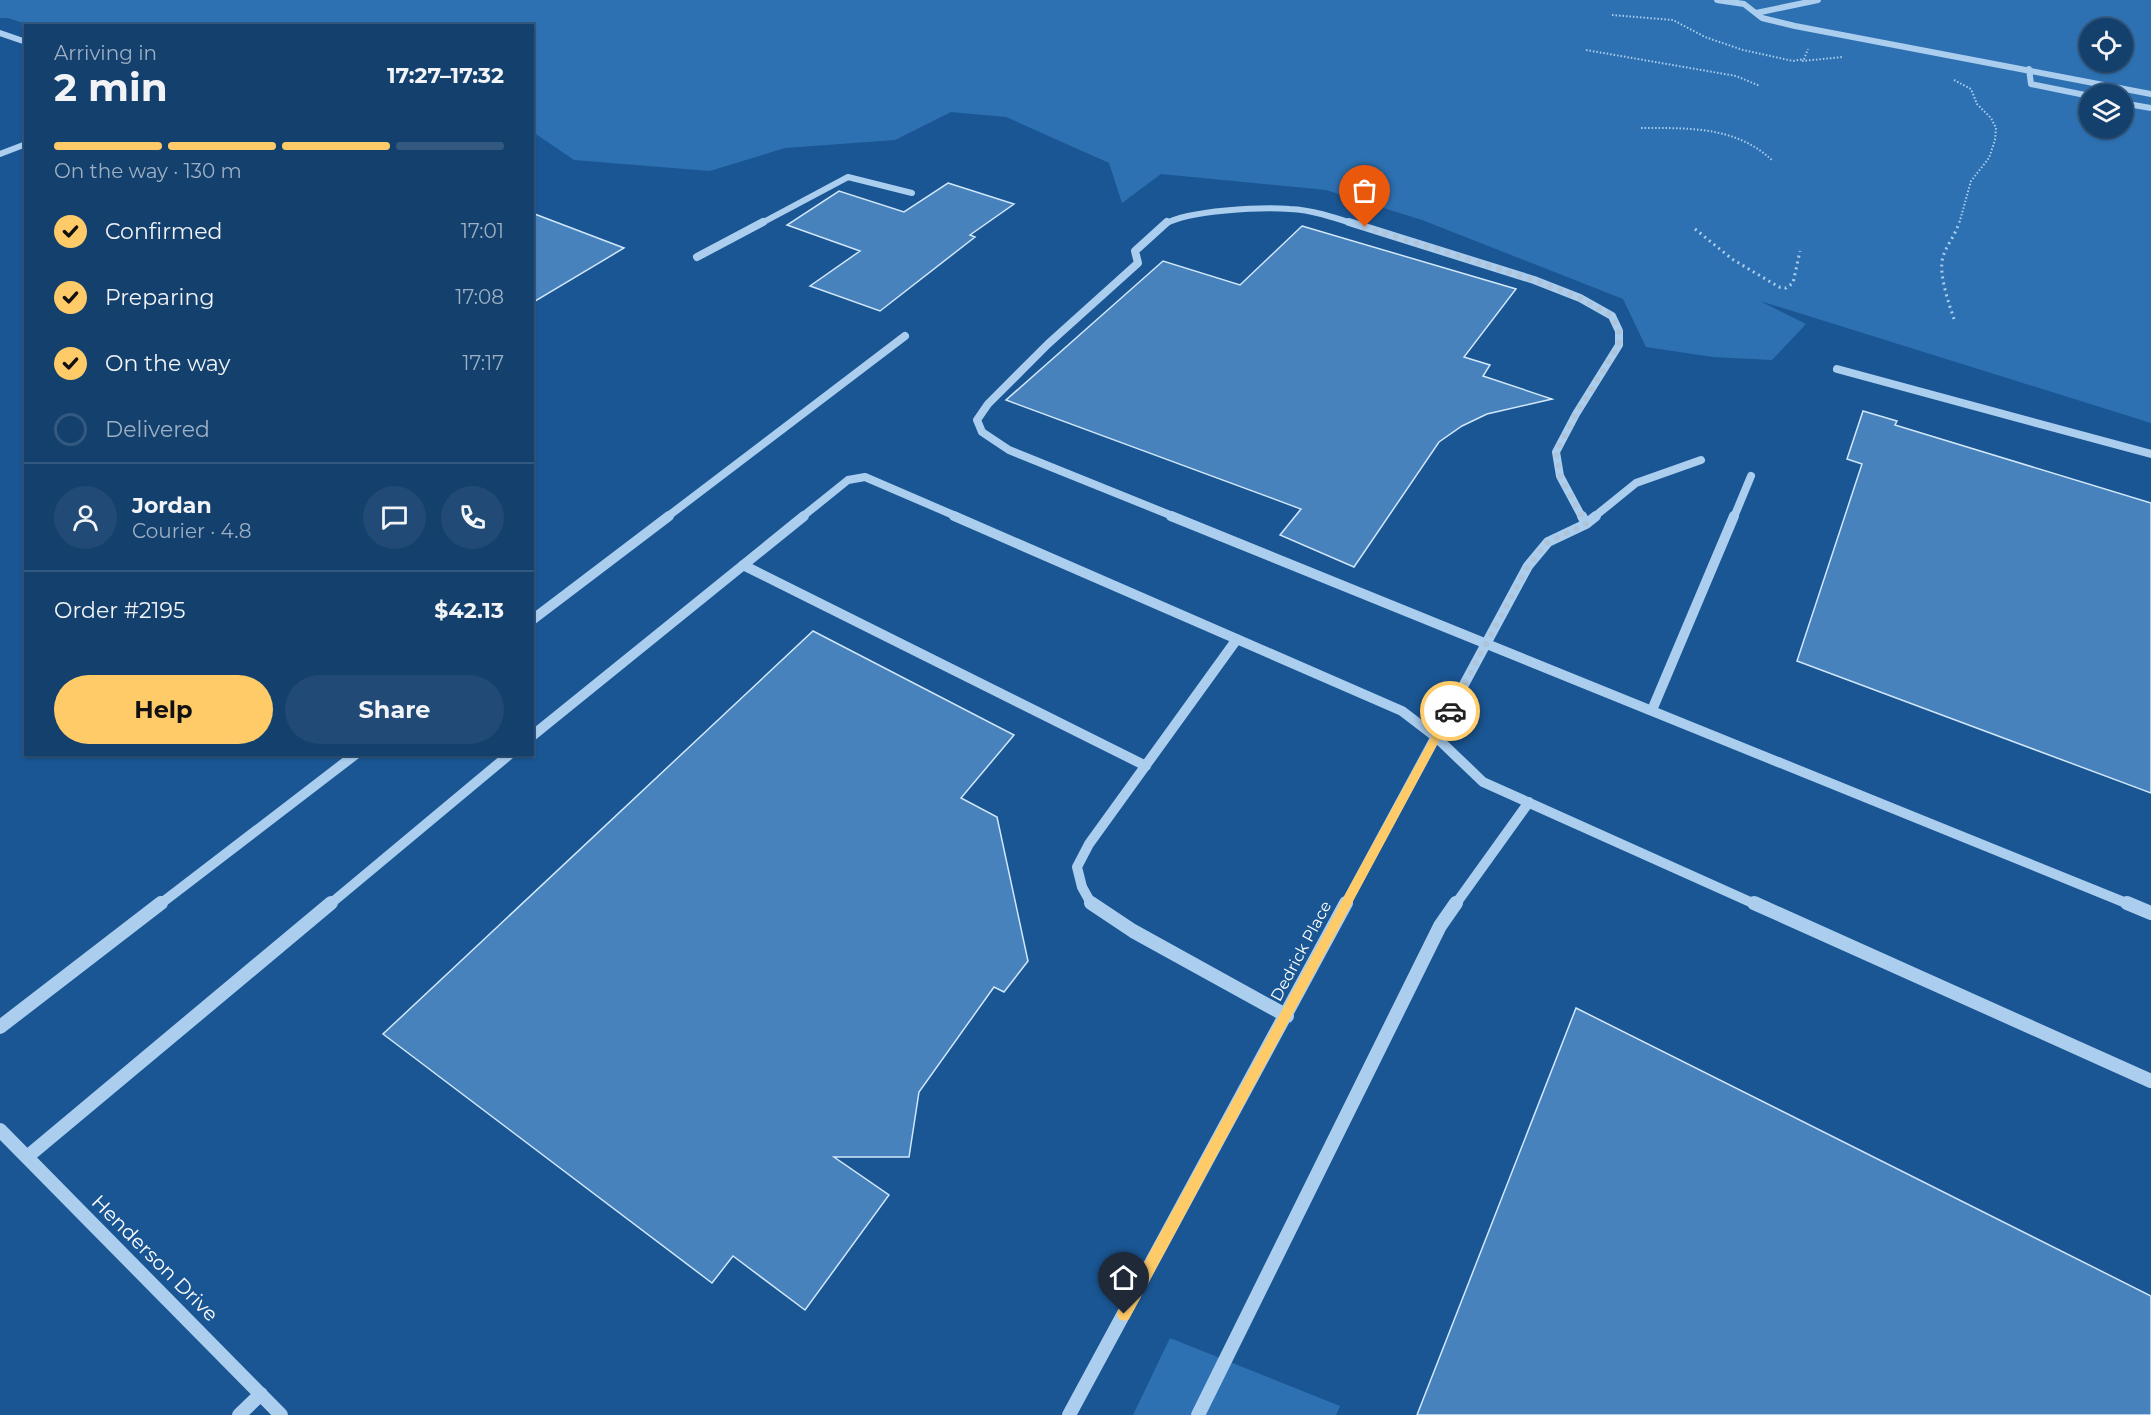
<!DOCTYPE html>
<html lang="en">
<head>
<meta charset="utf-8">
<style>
	body { margin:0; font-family:Montserrat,sans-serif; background:#214b76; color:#f1f3f6; height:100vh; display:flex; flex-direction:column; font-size:22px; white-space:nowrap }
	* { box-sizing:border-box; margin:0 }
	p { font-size:20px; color:#9dafc2 }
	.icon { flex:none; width:33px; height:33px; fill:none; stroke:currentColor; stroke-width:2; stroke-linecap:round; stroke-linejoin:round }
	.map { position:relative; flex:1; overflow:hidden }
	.drawer { position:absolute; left:24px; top:24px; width:510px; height:732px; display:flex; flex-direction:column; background:#14406e; border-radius:0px; box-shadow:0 2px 4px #0004,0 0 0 2px #335981 }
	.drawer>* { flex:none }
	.fabs { position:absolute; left:2079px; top:18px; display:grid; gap:12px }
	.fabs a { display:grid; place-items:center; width:54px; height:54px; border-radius:50%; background:#14406e; box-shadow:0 2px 4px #0004,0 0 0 2px #335981; font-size:30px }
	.pin { position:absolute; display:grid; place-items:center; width:51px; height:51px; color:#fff; margin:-62px -26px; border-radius:50% 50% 50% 0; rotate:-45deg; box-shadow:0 0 6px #0007 }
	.pin .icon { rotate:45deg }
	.courier { position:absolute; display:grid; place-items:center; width:60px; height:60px; margin:-30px; border:4px solid #ffcb69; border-radius:50%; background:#fff; color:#222; box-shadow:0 2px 8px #0007 }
	.headline em { font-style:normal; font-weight:700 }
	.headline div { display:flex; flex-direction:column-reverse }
	.headline { display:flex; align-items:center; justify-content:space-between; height:102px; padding:0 30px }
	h1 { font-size:39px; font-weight:700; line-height:45px }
	.bar { display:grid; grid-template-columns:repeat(4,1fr); gap:9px 6px; align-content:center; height:72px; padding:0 30px }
	.bar i { height:8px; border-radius:4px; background:#335981 }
	.bar .active { background:#ffcb69 }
	.bar p { grid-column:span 4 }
	.line { display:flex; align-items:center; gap:15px; padding:0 30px; border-top:2px solid #335981 }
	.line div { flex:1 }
	.round { display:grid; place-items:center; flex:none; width:63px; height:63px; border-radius:32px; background:#214b76 }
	ol { padding:0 30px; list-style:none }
	li { display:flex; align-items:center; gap:18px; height:66px }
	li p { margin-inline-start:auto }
	li .icon { padding:6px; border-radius:50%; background:#ffcb69; color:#111; stroke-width:4 }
	li:last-child { color:#9dafc2 }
	li i { width:33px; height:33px; border:3px solid #335981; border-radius:50% }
	.primary-button { display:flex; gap:12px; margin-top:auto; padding:12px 30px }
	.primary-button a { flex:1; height:69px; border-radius:36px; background:#ffcb69; color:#111; font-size:24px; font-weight:700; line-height:69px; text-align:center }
	.primary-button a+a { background:#214b76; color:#f1f3f6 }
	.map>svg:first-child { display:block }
</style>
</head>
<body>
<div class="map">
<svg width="2151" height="1415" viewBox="0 0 2151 1415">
	<rect width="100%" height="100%" fill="#1a5693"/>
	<path fill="#2d71b2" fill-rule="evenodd" d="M0,0H2151V423L1760,301L1806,324L1772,360L1713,357L1646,347L1623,299L1422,220L1326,190L1161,174L1122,203L1109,163L1006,117L951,112L895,140L785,148L710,171L574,160L533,132L532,26H32L8,18H0ZM2090,28H2122V62H2090ZM2090,94H2122V128H2090Z
		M1170,1338L1340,1406L1336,1415H1133Z"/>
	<path fill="#4782bc" stroke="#d1e7fb" stroke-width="1.5" d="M948,183L1014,204L970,235L975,237L880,311L810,286L860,251L787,225L839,191L904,212Z
		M532,213L624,248L532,303Z
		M1302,226L1516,289L1464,357L1490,365L1483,376L1552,399L1487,414L1462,426L1439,442L1354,567L1280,535L1301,509L1006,400L1163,261L1240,285Z
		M1863,411L1897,421L1895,425L2151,503V793L1797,661L1862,464L1847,459Z
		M813,631L1014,735L961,798L997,817L1028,961L1004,992L994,987L919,1092L909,1157H834L889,1195L805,1310L733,1256L712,1283L383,1034Z
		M1576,1008L2151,1296V1415H1417Z"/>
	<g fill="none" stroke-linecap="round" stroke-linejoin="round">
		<path stroke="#abceef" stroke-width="2" stroke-dasharray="1.5 2" stroke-linecap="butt" d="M1612,15L1673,20L1705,37L1743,50L1793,61L1804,59L1808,49
			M1586,50L1736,76L1760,86
			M1802,61L1843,57
			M1954,80L1971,89L1977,104L1991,118L1996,128L1995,140L1989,158L1971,181L1959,224
			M1641,128C1689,128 1736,126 1773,161"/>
		<path stroke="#abceef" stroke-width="3" stroke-dasharray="2 4" stroke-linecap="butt" d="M1695,229L1732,259L1779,287L1786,288L1793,283L1800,251
			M1954,319C1949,304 1938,273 1943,257C1946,245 1956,235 1959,222"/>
		<path stroke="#abceef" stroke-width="6" d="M1717,0L1744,4L1762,18L1795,26L2151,94
			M1756,13L1818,0
			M0,33L26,42
			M2029,69L2031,84L2090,96
			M2122,103L2151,108
			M0,154L26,144
			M760,224L848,177L912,193
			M1165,224C1189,210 1262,207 1290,209C1312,210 1333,217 1354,224"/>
		<path stroke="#abceef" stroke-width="8" d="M1167,222L1135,251L1138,263L1048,344L988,404L977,420L982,432L1009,450L1175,517
			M1349,222L1534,280L1580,298L1612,316L1619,331V345L1576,414L1556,452L1560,476L1582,517
			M697,257L763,222
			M1837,369L2151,454
			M667,517L905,336
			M802,517L848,480L865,477L958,517
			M1594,517L1636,483L1701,460
			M1734,517L1751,476"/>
		<path stroke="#abceef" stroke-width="10" d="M954,516L1402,711L1436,737L1483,782L1757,905
			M1171,516L2131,905
			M1582,516L1586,524
			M743,565L1146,766
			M532,620L669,516
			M1652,710L1734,516
			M532,736L804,516
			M159,905L356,754
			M329,905L510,754
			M1092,905L1082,887L1077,867L1089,844L1237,639
			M1345,905L1528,566L1548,542L1586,524L1596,516
			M1455,905L1529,802"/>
		<path stroke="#abceef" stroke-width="14" d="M1091,903L1133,931L1287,1016
			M1754,903L2151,1081
			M2127,903L2151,913
			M0,1027L161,903
			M0,1130L281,1415
			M27,1157L331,903
			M239,1415L261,1394
			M1069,1415L1346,903
			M1198,1415L1440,926L1456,903"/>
	</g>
	<path fill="#ffcb69" d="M1450,707L1455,711L1129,1319L1124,1321L1119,1319L1117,1314L1119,1309L1447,708Z"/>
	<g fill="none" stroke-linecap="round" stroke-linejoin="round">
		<path stroke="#afc4d9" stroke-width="6" stroke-dasharray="0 10.8" d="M1365,227L1534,280L1580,298L1612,316L1619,331V345L1576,414L1556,452L1560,476L1586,524L1548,542L1528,566L1450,711"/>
	</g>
	<g text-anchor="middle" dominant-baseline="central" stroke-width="5" stroke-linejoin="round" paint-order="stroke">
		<g font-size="16" fill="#fff" stroke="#1a5693">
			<text transform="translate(1301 951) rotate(-62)">Dedrick Place</text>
		</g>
		<g font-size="20" fill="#fff" stroke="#1a5693">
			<text transform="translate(155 1258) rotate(45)">Henderson Drive</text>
		</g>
	</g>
</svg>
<div class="fabs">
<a><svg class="icon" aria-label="locate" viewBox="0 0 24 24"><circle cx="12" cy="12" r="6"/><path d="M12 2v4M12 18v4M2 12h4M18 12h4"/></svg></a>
<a><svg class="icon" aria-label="layers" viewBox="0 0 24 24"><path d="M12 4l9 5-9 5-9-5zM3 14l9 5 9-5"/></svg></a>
</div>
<div class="pin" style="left:1365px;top:227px;background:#ea580c"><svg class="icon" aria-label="bag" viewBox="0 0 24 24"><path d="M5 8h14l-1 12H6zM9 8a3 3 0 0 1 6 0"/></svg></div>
<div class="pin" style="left:1124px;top:1314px;background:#1f2937"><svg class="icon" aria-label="home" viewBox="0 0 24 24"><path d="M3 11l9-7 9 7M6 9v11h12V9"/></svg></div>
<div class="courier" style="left:1450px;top:711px"><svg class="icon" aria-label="car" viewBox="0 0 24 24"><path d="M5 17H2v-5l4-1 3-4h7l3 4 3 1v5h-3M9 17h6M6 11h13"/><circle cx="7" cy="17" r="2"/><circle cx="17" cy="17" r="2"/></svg></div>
<section class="drawer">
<div class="headline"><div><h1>2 min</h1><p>Arriving in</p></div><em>17:27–17:32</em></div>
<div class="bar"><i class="active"></i><i class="active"></i><i class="active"></i><i></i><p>On the way · 130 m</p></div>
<ol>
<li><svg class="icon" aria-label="check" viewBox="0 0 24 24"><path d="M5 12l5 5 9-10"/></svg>Confirmed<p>17:01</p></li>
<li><svg class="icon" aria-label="check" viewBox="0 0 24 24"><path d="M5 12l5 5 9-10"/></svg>Preparing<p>17:08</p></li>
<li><svg class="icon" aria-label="check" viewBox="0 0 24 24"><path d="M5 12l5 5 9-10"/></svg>On the way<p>17:17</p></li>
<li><i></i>Delivered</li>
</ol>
<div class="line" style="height:108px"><a class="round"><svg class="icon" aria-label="person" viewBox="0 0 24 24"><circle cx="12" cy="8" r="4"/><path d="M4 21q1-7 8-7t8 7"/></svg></a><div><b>Jordan</b><p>Courier · 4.8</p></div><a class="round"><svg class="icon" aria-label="chat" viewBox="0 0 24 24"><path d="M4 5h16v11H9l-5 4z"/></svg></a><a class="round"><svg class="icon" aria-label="phone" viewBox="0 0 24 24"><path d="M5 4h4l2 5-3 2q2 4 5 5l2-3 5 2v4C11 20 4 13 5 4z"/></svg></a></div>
<div class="line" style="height:78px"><div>Order #2195</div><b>$42.13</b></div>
<div class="primary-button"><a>Help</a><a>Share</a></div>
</section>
</div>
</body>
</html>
